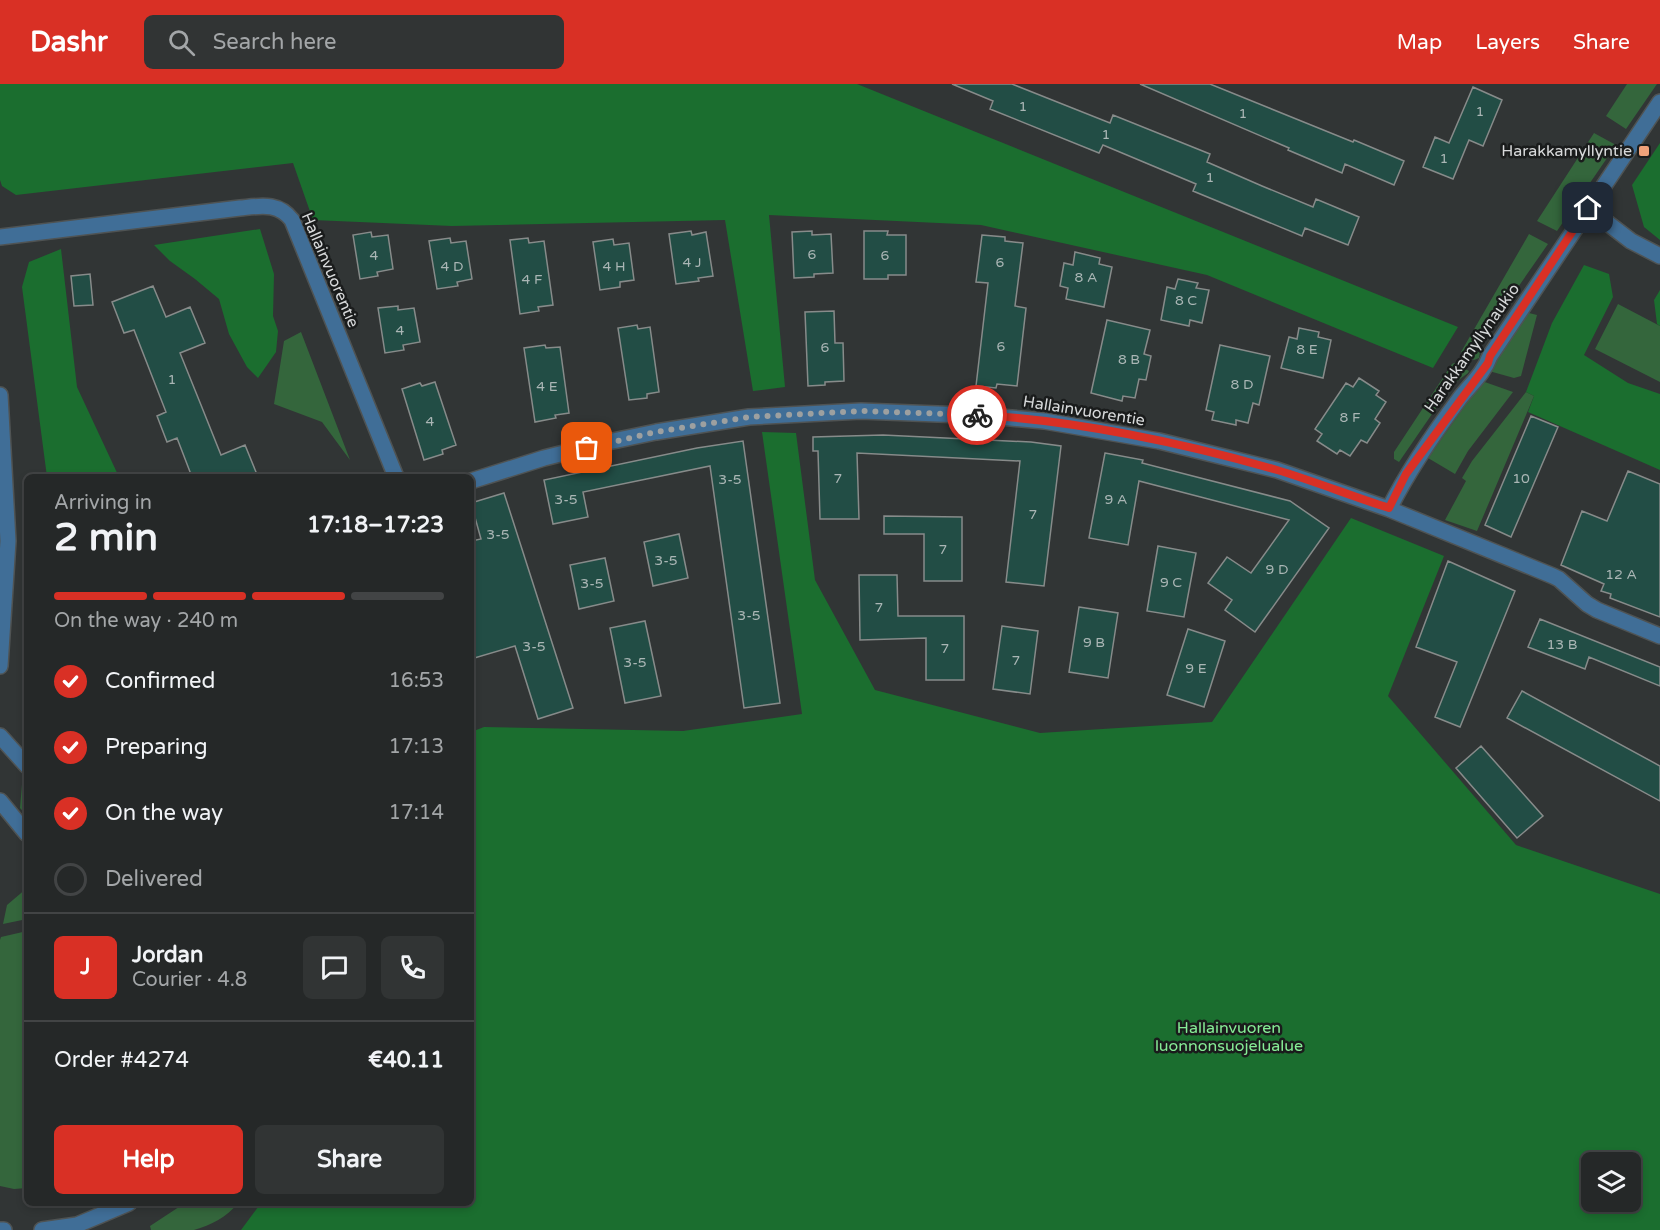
<!DOCTYPE html>
<html lang="en">
<head>
<meta charset="utf-8">
<style>
	body { margin:0; font-family:"Varela Round",sans-serif; background:#313434; color:#f1f3f6; height:100vh; display:flex; flex-direction:column; font-size:22px; white-space:nowrap }
	* { box-sizing:border-box; margin:0 }
	p { font-size:20px; color:#a3a6a8 }
	.icon { flex:none; width:33px; height:33px; fill:none; stroke:currentColor; stroke-width:2; stroke-linecap:round; stroke-linejoin:round }
	.map { position:relative; flex:1; overflow:hidden }
	.details { position:absolute; left:24px; top:390px; width:450px; height:732px; display:flex; flex-direction:column; background:#252828; border-radius:9px; box-shadow:0 3px 9px #0003,0 0 0 2px #424445 }
	.details>* { flex:none }
	.fabs { position:absolute; left:1581px; top:1068px; display:grid; gap:12px }
	.fabs a { display:grid; place-items:center; width:60px; height:60px; border-radius:9px; background:#252828; box-shadow:0 3px 9px #0003,0 0 0 2px #424445; font-size:30px }
	.pin { position:absolute; display:grid; place-items:center; width:51px; height:51px; color:#fff; margin:-26px; border-radius:12px; box-shadow:0 3px 9px #0006 }
	.courier { position:absolute; display:grid; place-items:center; width:60px; height:60px; margin:-30px; border:4px solid #d93025; border-radius:50%; background:#fff; color:#222; box-shadow:0 2px 8px #0007 }
	.summary em { font-style:normal; font-weight:700 }
	.summary div { display:flex; flex-direction:column-reverse }
	.summary { display:flex; align-items:center; justify-content:space-between; height:102px; padding:0 30px }
	h1 { font-size:39px; font-weight:700; line-height:45px }
	.bar { display:grid; grid-template-columns:repeat(4,1fr); gap:9px 6px; align-content:center; height:72px; padding:0 30px }
	.bar i { height:8px; border-radius:4px; background:#424445 }
	.bar .current { background:#d93025 }
	.bar p { grid-column:span 4 }
	.line { display:flex; align-items:center; gap:15px; padding:0 30px; border-top:2px solid #424445 }
	.line div { flex:1 }
	.round { display:grid; place-items:center; flex:none; width:63px; height:63px; border-radius:9px; background:#313434 }
	ol { padding:0 30px; list-style:none }
	li { display:flex; align-items:center; gap:18px; height:66px }
	li p { margin-inline-start:auto }
	li .icon { padding:6px; border-radius:50%; background:#d93025; color:#fff; stroke-width:4 }
	li:last-child { color:#a3a6a8 }
	li i { width:33px; height:33px; border:3px solid #424445; border-radius:50% }
	.button { display:flex; gap:12px; margin-top:auto; padding:12px 30px }
	.button a { flex:1; height:69px; border-radius:9px; background:#d93025; color:#fff; font-size:24px; font-weight:700; line-height:69px; text-align:center }
	.button a+a { background:#313434; color:#f1f3f6 }
	header { display:flex; align-items:center; gap:36px; box-sizing:border-box; height:84px; padding:0 30px; background:#d93025; color:#fff }
	header strong { font-size:28px }
	nav { display:flex; gap:33px; margin-inline-start:auto; font-size:21px }
	.search { width:420px; height:54px; background:#313434; display:flex; align-items:center; gap:15px; box-sizing:border-box; padding:0 21px; border-radius:9px; color:#a3a6a8; font-size:22px }
	.map>svg:first-child { display:block }
</style>
</head>
<body>
<header>
<strong>Dashr</strong>
<div class="search"><svg class="icon" aria-label="search" viewBox="0 0 24 24"><circle cx="10" cy="10" r="6"/><path d="M15 15l6 6"/></svg>Search here</div>
<nav><a>Map</a><a>Layers</a><a>Share</a></nav>
</header>
<div class="map">
<svg width="1660" height="1146" viewBox="0 0 1660 1146">
	<rect width="100%" height="100%" fill="#313535"/>
	<path fill="#34663c" d="M1627,0H1657L1626,45L1606,32Z
		M1594,49L1616,61L1557,147L1537,137Z
		M1529,150L1548,160L1487,248L1481,261L1479,274L1474,276L1461,268Z
		M1618,220L1660,242V298L1595,265Z
		M1529,229L1537,231L1521,292L1514,294L1489,287Z
		M301,248L350,376L322,338L274,320L284,257Z
		M1454,279L1469,287L1468,289L1452,301L1399,378L1394,375V368L1452,280Z
		M1482,297L1513,308L1468,367L1455,390L1428,374Z
		M1526,308L1534,312L1477,447L1445,436L1466,397L1462,394L1472,377Z
		M23,688L27,693V732L20,724Z
		M27,804V835L3,840L7,821Z
		M27,847V1104L14,1105L0,1102V856L1,853Z
		M185,1119H238C227,1133 211,1141 194,1146H151L150,1142Z"/>
	<path fill="#1b6e2f" fill-rule="evenodd" d="M0,0H857L1458,243L1433,284L1207,191L981,141L769,131L785,303L753,307L725,136L452,142L313,136L293,79L16,111L2,102L0,96Z
		M1660,59V156L1644,143L1632,101Z
		M260,145L274,190L273,232L278,247L276,268L258,294L247,283L229,250L219,215L195,195L170,177L154,161Z
		M61,165L77,303L119,393H47L22,203L29,178Z
		M1584,181L1609,190L1613,213L1584,271L1628,299L1660,310V386L1528,328L1534,312L1526,308L1552,239Z
		M1660,206V242L1657,240L1654,216Z
		M762,348L796,349L815,496L875,606L1040,649L1212,638L1351,434L1444,472L1388,612L1516,761L1660,810V1146H241L261,1119H471V648L484,643L683,647L802,630ZM1592,1078H1630V1118H1592Z"/>
	<path fill="#224d45" stroke="#878b8a" stroke-width="1.5" d="M952,0H1012L1110,39L1113,31L1210,70L1207,78L1262,102L1313,123L1316,115L1359,133L1348,161L1305,144L1302,152L1193,107L1196,100L1103,61L1099,69L990,25L993,17Z
		M1140,0H1210L1353,58L1354,56L1404,77L1394,101L1345,80L1342,89L1288,66L1289,64Z
		M1473,3L1502,16L1483,62L1469,56L1453,95L1423,83L1435,53L1449,59Z
		M691,147L692,151L706,148L713,192L698,194L699,197L676,200L669,150Z
		M812,147V151L831,150L833,189L814,190V193L794,194L792,148Z
		M864,147H888L887,151H906V191H888V195H864Z
		M371,148L372,153L388,151L393,185L377,188L378,192L360,195L353,151Z
		M982,151L1005,153V157L1023,159L1015,222L1026,224L1017,302L997,300L996,304L976,302L988,199L976,198Z
		M450,154L451,159L466,157L472,195L457,198L458,202L437,205L429,157Z
		M528,154L529,159L544,157L553,221L538,223L539,227L520,230L510,156Z
		M613,155L614,161L629,159L634,196L620,198V203L600,206L593,158Z
		M1075,168L1100,174L1099,180L1112,183L1104,223L1066,215L1068,204L1060,202L1064,179L1073,181Z
		M90,190L93,221L74,222L71,192Z
		M1178,195L1198,199L1196,204L1209,206L1202,239L1190,236L1189,242L1161,236L1167,203L1175,205Z
		M153,202L166,233L190,223L205,259L180,269L201,321L221,371L245,361L258,393H192L177,354L167,358L157,332L166,328L134,246L124,249L112,218Z
		M398,222V226L414,224L420,258L403,261L404,266L385,269L378,224Z
		M834,227L835,259H843L844,297L825,298V301L808,302L805,228Z
		M1107,236L1150,246L1144,270L1151,272L1146,296L1139,295L1135,314L1123,312L1122,317L1091,309Z
		M637,241L638,245L650,243L659,308L647,310V314L629,316L618,244Z
		M1299,244L1319,248L1318,253L1331,256L1323,294L1281,284L1289,253L1297,255Z
		M545,261L546,264L560,263L569,329L555,331L556,334L535,338L524,264Z
		M1220,261L1270,272L1259,321L1253,319L1248,339L1236,336V341L1212,336L1214,328L1206,326Z
		M1359,294L1379,307L1376,311L1386,318L1375,335L1380,339L1367,359L1361,356L1350,372L1340,366L1337,370L1317,357L1322,350L1315,345L1346,299L1353,303Z
		M435,298L456,361L442,366L443,370L424,376L402,305L420,299L422,302Z
		M1531,332L1558,343L1511,453L1485,441Z
		M883,351L1031,358L1061,362L1044,502L1006,498L1020,377L857,369L859,435H820L818,367H813V353Z
		M743,357L780,619L744,624L710,382L583,408L588,433L553,440L544,396L697,364Z
		M1105,369L1143,376L1142,379L1290,417L1329,444L1255,548L1225,526L1232,516L1208,499L1227,473L1251,489L1289,436L1139,397L1128,461L1089,454Z
		M1628,387L1660,400V533L1610,514L1611,510L1601,507L1604,500L1561,481L1582,427L1607,437Z
		M504,409L573,624L538,635L515,562L471,575V457L481,455L471,419Z
		M884,432L962,433V497H924V450H884Z
		M679,450L688,494L653,502L644,458Z
		M1158,462L1196,469L1184,533L1147,527Z
		M605,474L614,517L579,525L570,481Z
		M1448,477L1515,507L1460,643L1435,633L1457,578L1416,563Z
		M859,491H897L898,532H964V596H926V554L860,556Z
		M1079,523L1118,529L1108,594L1069,588Z
		M1540,535L1660,583V602L1589,573L1585,585L1528,563Z
		M645,537L661,612L625,619L610,544Z
		M1002,542L1038,547L1030,610L993,605Z
		M1188,545L1225,557L1204,623L1167,611Z
		M1522,607L1660,682V717L1507,634Z
		M1481,662L1543,732L1517,754L1456,684Z"/>
	<g fill="none" stroke-linecap="round" stroke-linejoin="round">
		<g stroke="#4f5353" stroke-width="18">
			<path id="minor" d="M1588,124L1631,157L1660,172
				M0,153L240,124C261,122 278,118 292,136L396,393
				M471,397L544,374L608,358L656,348L749,333L861,327L989,332L1044,337L1159,357L1277,386L1389,425L1553,492L1559,495L1587,520L1597,526L1660,552
				M1389,425C1409,385 1434,349 1460,314C1471,300 1484,289 1490,272L1660,18"/>
		</g>
		<g stroke="#4f5353" stroke-width="18">
			<path id="tertiary" d="M0,311L8,457L0,582
				M0,652L27,682
				M0,717L27,750
				M0,1146H4
				M42,1146L77,1141L129,1119"/>
		</g>
		<use href="#minor" stroke="#406e97" stroke-width="15"/>
		<use href="#tertiary" stroke="#406e97" stroke-width="15"/>
	</g>
	<g fill="none" stroke-linecap="round" stroke-linejoin="round">
		<path stroke="#9da0a0" stroke-width="6" stroke-dasharray="0 10.8" d="M587,364L656,348L749,333L861,327L977,331"/>
		<path stroke="#d93025" stroke-width="8" d="M977,331C1074,336 1184,359 1277,386C1314,397 1351,412 1389,424L1406,390L1488,279L1490,272L1588,124"/>
	</g>
	<rect fill="#f0a27a" stroke="#1a1c1c" stroke-width="2" x="1638" y="61" width="12" height="12" rx="3"/>
	<g text-anchor="middle" dominant-baseline="central" stroke-width="5" stroke-linejoin="round" paint-order="stroke">
		<g font-size="14" fill="#aab6b5">
			<text x="1023" y="22">1</text>
			<text x="1480" y="27">1</text>
			<text x="1243" y="29">1</text>
			<text x="1106" y="50">1</text>
			<text x="1444" y="74">1</text>
			<text x="1210" y="93">1</text>
			<text x="812" y="170">6</text>
			<text x="374" y="171">4</text>
			<text x="885" y="171">6</text>
			<text x="692" y="178">4 J</text>
			<text x="1000" y="178">6</text>
			<text x="452" y="182">4 D</text>
			<text x="614" y="182">4 H</text>
			<text x="1086" y="193">8 A</text>
			<text x="532" y="195">4 F</text>
			<text x="1186" y="216">8 C</text>
			<text x="400" y="246">4</text>
			<text x="1001" y="262">6</text>
			<text x="825" y="263">6</text>
			<text x="1307" y="265">8 E</text>
			<text x="1129" y="275">8 B</text>
			<text x="172" y="295">1</text>
			<text x="1242" y="300">8 D</text>
			<text x="547" y="302">4 E</text>
			<text x="1350" y="333">8 F</text>
			<text x="430" y="337">4</text>
			<text x="838" y="394">7</text>
			<text x="1521" y="394">10</text>
			<text x="730" y="395">3-5</text>
			<text x="566" y="415">3-5</text>
			<text x="1116" y="415">9 A</text>
			<text x="1033" y="430">7</text>
			<text x="498" y="450">3-5</text>
			<text x="943" y="465">7</text>
			<text x="666" y="476">3-5</text>
			<text x="1277" y="485">9 D</text>
			<text x="1621" y="490">12 A</text>
			<text x="1171" y="498">9 C</text>
			<text x="592" y="499">3-5</text>
			<text x="879" y="523">7</text>
			<text x="749" y="531">3-5</text>
			<text x="1094" y="558">9 B</text>
			<text x="1562" y="560">13 B</text>
			<text x="534" y="562">3-5</text>
			<text x="945" y="564">7</text>
			<text x="1016" y="576">7</text>
			<text x="635" y="578">3-5</text>
			<text x="1196" y="584">9 E</text>
		</g>
		<g font-size="16" fill="#d7d9da" stroke="#1a1c1c" text-anchor="end">
			<text x="1632" y="67">Harakkamyllyntie</text>
		</g>
		<g font-size="16" fill="#d7d9da" stroke="#1a1c1c">
			<text transform="translate(330 186) rotate(67)">Hallainvuorentie</text>
			<text transform="translate(1472 264) rotate(-55)">Harakkamyllynaukio</text>
			<text transform="translate(1084 327) rotate(9)">Hallainvuorentie</text>
		</g>
		<g font-size="16" fill="#86ed96" stroke="#1a1c1c">
			<text x="1229" y="944">Hallainvuoren<tspan x="1229" dy="18">luonnonsuojelualue</tspan></text>
		</g>
	</g>
</svg>
<div class="fabs">
<a><svg class="icon" aria-label="layers" viewBox="0 0 24 24"><path d="M12 4l9 5-9 5-9-5zM3 14l9 5 9-5"/></svg></a>
</div>
<div class="pin" style="left:587px;top:364px;background:#ea580c"><svg class="icon" aria-label="bag" viewBox="0 0 24 24"><path d="M5 8h14l-1 12H6zM9 8a3 3 0 0 1 6 0"/></svg></div>
<div class="pin" style="left:1588px;top:124px;background:#1f2937"><svg class="icon" aria-label="home" viewBox="0 0 24 24"><path d="M3 11l9-7 9 7M6 9v11h12V9"/></svg></div>
<div class="courier" style="left:977px;top:331px"><svg class="icon" aria-label="bike" viewBox="0 0 24 24"><circle cx="6" cy="16" r="4"/><circle cx="18" cy="16" r="4"/><path d="M6 16l4-8h5l3 8M10 8l3 8H6M13 5h3"/></svg></div>
<section class="details">
<div class="summary"><div><h1>2 min</h1><p>Arriving in</p></div><em>17:18–17:23</em></div>
<div class="bar"><i class="current"></i><i class="current"></i><i class="current"></i><i></i><p>On the way · 240 m</p></div>
<ol>
<li><svg class="icon" aria-label="check" viewBox="0 0 24 24"><path d="M5 12l5 5 9-10"/></svg>Confirmed<p>16:53</p></li>
<li><svg class="icon" aria-label="check" viewBox="0 0 24 24"><path d="M5 12l5 5 9-10"/></svg>Preparing<p>17:13</p></li>
<li><svg class="icon" aria-label="check" viewBox="0 0 24 24"><path d="M5 12l5 5 9-10"/></svg>On the way<p>17:14</p></li>
<li><i></i>Delivered</li>
</ol>
<div class="line" style="height:108px"><b class="round" style="background:#d93025;color:#fff">J</b><div><b>Jordan</b><p>Courier · 4.8</p></div><a class="round"><svg class="icon" aria-label="chat" viewBox="0 0 24 24"><path d="M4 5h16v11H9l-5 4z"/></svg></a><a class="round"><svg class="icon" aria-label="phone" viewBox="0 0 24 24"><path d="M5 4h4l2 5-3 2q2 4 5 5l2-3 5 2v4C11 20 4 13 5 4z"/></svg></a></div>
<div class="line" style="height:78px"><div>Order #4274</div><b>€40.11</b></div>
<div class="button"><a>Help</a><a>Share</a></div>
</section>
</div>
</body>
</html>
